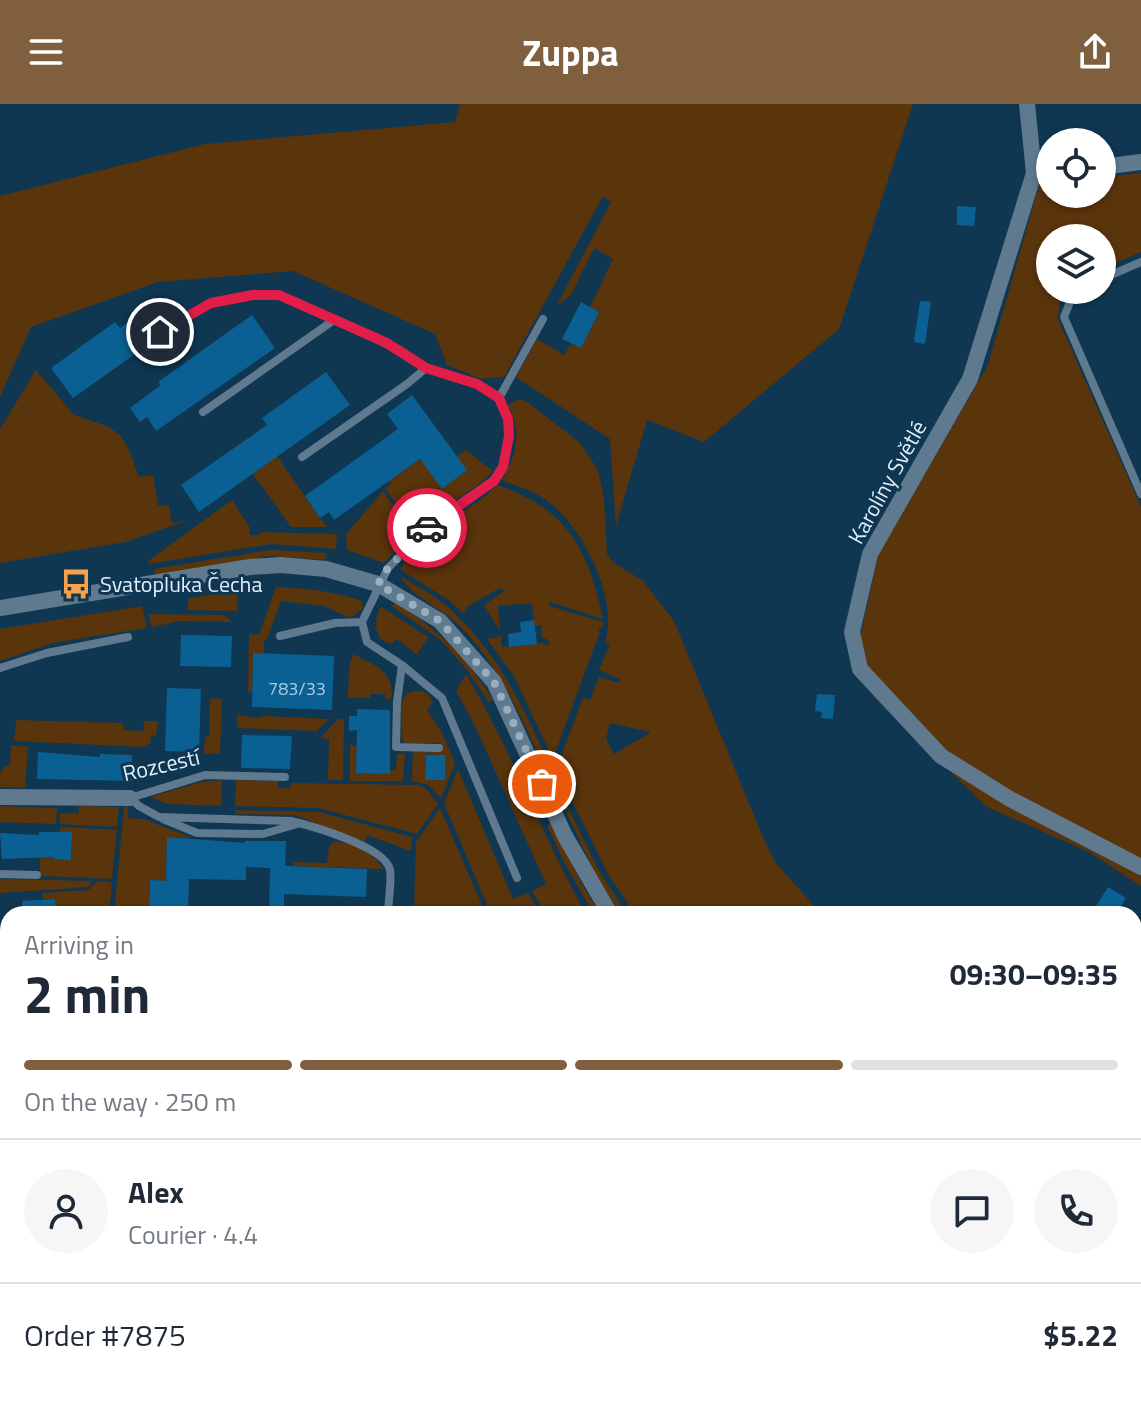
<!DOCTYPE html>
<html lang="en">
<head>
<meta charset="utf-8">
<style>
	body { margin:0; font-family:"Titillium Web",sans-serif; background:#f6f6f7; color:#1f2937; height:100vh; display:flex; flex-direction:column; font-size:30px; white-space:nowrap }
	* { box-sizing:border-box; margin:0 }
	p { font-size:26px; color:#747a83 }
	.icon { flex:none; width:44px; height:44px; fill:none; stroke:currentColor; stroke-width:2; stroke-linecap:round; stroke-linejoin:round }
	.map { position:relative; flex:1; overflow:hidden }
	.side { position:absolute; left:0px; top:802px; width:1142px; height:496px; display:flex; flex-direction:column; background:#fff; border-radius:24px 24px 0 0; box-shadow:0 2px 6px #0004 }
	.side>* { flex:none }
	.controls { position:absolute; left:1036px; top:24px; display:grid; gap:16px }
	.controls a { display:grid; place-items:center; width:80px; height:80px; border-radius:50%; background:#fff; box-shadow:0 2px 6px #0004; font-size:40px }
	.pin { position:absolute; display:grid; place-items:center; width:68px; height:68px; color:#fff; margin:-34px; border:4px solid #fff; border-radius:50%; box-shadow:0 2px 8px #0007 }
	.courier { position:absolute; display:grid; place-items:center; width:80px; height:80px; margin:-40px; border:6px solid #e11d48; border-radius:50%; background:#fff; color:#222; box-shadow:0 2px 10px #0007 }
	.overview em { font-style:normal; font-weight:700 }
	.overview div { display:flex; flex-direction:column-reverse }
	.overview { display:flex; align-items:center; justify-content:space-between; height:136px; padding:0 24px }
	h1 { font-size:52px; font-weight:700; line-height:60px }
	.bar { display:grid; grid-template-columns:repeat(4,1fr); gap:12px 8px; align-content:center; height:96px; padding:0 24px }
	.bar i { height:10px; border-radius:6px; background:#e0e1e3 }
	.bar .on { background:#805f3f }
	.bar p { grid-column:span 4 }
	.line { display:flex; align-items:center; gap:20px; padding:0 24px; border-top:2px solid #e0e1e3 }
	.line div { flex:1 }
	.round { display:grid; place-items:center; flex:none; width:84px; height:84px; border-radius:42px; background:#f6f6f7 }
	header { display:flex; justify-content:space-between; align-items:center; height:104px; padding:0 24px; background:#805f3f; color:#fff; font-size:36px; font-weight:700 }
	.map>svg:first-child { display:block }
</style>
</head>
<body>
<header><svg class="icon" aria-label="menu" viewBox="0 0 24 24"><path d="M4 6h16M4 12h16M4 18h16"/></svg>Zuppa<svg class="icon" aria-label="share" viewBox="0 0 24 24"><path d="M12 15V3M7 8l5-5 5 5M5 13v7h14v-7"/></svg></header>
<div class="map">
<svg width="1141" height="1298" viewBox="0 0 1141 1298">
	<rect width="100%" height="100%" fill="#0f3752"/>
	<path fill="#5a340b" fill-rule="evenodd" d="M460,0H913L839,225L704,338L647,316L616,422L610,335L516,273L537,235L564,251L571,240L581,244L599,209L590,203L613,155L594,144L571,191L557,201L611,98L603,92L504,273L481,275L447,261L435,230L293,167L158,178L31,223L0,293V92L205,40L455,18Z
		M1141,69V148L1102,165V134H1050V186H1067L1060,195L1058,215L1141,403V782L1089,748L987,703L874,593L860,534L878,452L988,261L1039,81L1050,80V90H1102V73Z
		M36,266L74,311L107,322L121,332L129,346L139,373L153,371L158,402L169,401L172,419L189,416L125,438L0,459V325Z
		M520,295L527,298L579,338L598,366L604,394L607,450L613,458L643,477L674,517L764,736L776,759L821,810H635L607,768L569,691L578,685L566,664L559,667L557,663L583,594L590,596L599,573L619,579L620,575L599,566L610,540L605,538C620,494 580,417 543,394C531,386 515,382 502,376C517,352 522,327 508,301ZM610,619L650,628V629L614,650L606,635Z
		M466,346L493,367C470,391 438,403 415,426L385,384L391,381L389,377L420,355L442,384L467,366L457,353Z
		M277,352L320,414L327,423H291L253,370Z
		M497,381C568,405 588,445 603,515L550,498L549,502L603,518V523L597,525L600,527L553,655L514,572L487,535L501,532L502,543L542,539L548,542L550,537L542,533L541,521L534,522L532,499L498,502L500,527L484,501L506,486L500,484L468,502L463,509L450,497L401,466C416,423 469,412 497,381Z
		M383,387L412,429L384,459L347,446L346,430Z
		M232,396L250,424V431H259L260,428L337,430L336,445L271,440L149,460L148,457Z
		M270,446L327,449L325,456L270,452L155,472L154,465Z
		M401,472C416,482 434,491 448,503C501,551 524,606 554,670L546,666C521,614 502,566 461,523C447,508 405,488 401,472Z
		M276,483C306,484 333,487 362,497L363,504L354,512L347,513L325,502L281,497L267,535L264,536V549H253L252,588H248L249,530L259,531Z
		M237,486V507L187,506L189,494Z
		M400,500C443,532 464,549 493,596L489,598L467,566L441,536L390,501Z
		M142,502L147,524L52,539L0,557V525Z
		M382,503L428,533L417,551L397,535L390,540C374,535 374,519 379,505Z
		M148,510L224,511L232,518L180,517L152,523Z
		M353,550C374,561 396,567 391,595H386L385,590H370V594H348L349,563Z
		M466,570C512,647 542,732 586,810H546L532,787L546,780L475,622L456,587Z
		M413,587C422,586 430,589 433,598L427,606L440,625L455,659L441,695L429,681L412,677L413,646L441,647V639H405L402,635L401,599L407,589ZM426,650L445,651V676H425Z
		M210,594L222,595L220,650L204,649L205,633L209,632Z
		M237,611L261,614L262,612L330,615L316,627L237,624Z
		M338,615H344L343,676H328L329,635L320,634Z
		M16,616L123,619V626L143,627L144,617H158L156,632L151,631V638L144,643L14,637Z
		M11,641L28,643L25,684L0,683V669L6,662L10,661Z
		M350,641L357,642L356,669L396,666L397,650H405L403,677H350Z
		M458,665L513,795L528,789L540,810H491L444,699Z
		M222,676L221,702L167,700L150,693L201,678Z
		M236,676L278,677V684H291V679L419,681L427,685L438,700L417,730L318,704L235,702Z
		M565,697L598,765L627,810H621L598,776L564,703Z
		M0,702L57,704L56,720L0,718Z
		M79,702L119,703L117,723L60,720V709L78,710Z
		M124,703H128V714L144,715L192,734L167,733L166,777L150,776L149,810H116L115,799Z
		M440,704L486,810H414L416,738Z
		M235,706L319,708L412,733L411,747L367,731L365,738L295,711L235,710Z
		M552,719L583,782L600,810H594L566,762L547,721Z
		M60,723L117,726L112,775L40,772V750H55V755H71L72,729L60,728Z
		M333,738C353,737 373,749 384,765L294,762V758L327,759L329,743Z
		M0,775L93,777L89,783L0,789Z
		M97,777L112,778L109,810H56L54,795H43L42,789L89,786Z
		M0,1003L1,1010L8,1009V1194L0,1193Z
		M1134,1033L1141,1039V1298H1046L1047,1290H1134Z
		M0,1217L4,1218L8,1290H612L620,1298H3L0,1289Z
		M631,1290H737L747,1298H640Z
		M965,1290H1017L1016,1298H960Z"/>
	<path fill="#0b6093" d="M957,102L976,103L974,122L957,121Z
		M920,197L931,198L925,240L914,238Z
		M581,198L599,208L581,244L562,235Z
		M252,211L275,244L156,327L147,313L140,318L130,304L161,281L158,278Z
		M115,218L120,224L127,219L145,243L73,294L51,264Z
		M326,268L350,301L199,408L181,381L267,321L262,314Z
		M412,291L467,366L442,385L420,355L334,416L329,408L320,414L305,392L398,325L387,310Z
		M534,516L537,540L509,543L508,530L521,528L520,518Z
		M181,531L232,532L231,563L180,562Z
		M253,549L334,552L332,606L252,603Z
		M167,584L201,585L199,648L165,647Z
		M817,590L835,591L833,615L821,614L822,608L815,607Z
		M357,605L390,606V670L356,669L357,626L349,627V612H357Z
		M242,631L292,632L290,665L241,664Z
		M38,648L100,653V650L132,651V677L37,675Z
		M426,651H445V676H425Z
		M39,728H72L71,756L54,755V753L2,755L0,729L39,731Z
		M167,733L245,739V737H286L285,762L367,765L366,793L284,790V810H269L270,764L246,763V776L189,775L188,810H149L150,776L166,777Z
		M1108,783L1126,794L1116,810H1109L1096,802Z
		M55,795L56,810H23L22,797Z"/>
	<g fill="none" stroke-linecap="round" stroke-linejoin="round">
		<path stroke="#5f7a8f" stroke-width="8" d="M1102,175L1141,158
			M1078,186L1074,188L1064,213L1141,390
			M160,228L211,199L253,191H279L400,246L426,264L477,280L499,294L508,315L509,332L503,363L494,377L436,416L388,464L362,518L367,538L402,561L442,594L517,774
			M499,294L543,215
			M203,308L334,216
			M302,353L407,280L426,264
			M280,532L335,519L362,518
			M402,561L397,598L396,643L439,644
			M0,564L47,549L128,533
			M285,673L205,671L130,694L139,702L159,713L291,717C312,722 386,743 390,766C392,779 388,796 388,810
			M163,715L197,729L263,730L297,720
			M0,770L37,771
			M0,844H8
			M2,970L5,1006
			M0,1211L5,1204"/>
		<path stroke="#5f7a8f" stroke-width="16" d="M1027,0L1034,69
			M1102,63L1141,58
			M1050,68L1034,69L970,275L870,450L852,528L860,565L941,652L1010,695L1141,763
			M0,504L250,463L281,461L326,465L378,480L440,517L494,578L565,732L610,810
			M0,693L130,694
			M0,938L8,935
			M765,1290L777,1296L792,1298
			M1036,1290V1298
			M840,1298L860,1290"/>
	</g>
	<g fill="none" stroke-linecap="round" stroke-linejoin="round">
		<path stroke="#98afc0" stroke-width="8" stroke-dasharray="0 14.4" d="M427,424L388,464L378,480L440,517L494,578L542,680"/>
		<path stroke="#e11d48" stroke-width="10" d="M160,228L211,199L253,191H279L385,238L426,264L477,280L499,294L508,315L509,332L503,363L494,377L427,424"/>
	</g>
	<defs>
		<g id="bus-bare" transform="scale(2.4)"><path d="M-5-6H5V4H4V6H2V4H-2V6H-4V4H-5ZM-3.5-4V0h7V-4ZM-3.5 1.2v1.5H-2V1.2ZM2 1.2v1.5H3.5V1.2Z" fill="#f7a149" stroke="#0f3752" stroke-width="2.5" paint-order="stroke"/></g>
	</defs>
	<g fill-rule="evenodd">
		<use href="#bus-bare" x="76" y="480"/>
	</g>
	<g text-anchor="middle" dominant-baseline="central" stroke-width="6" stroke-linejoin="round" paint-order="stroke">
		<g font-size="18" fill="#accbe1">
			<text x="297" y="584">783/33</text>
		</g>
		<g font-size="22" fill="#e1effb" stroke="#0f3752">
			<text transform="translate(887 378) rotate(-61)">Karolíny Světlé</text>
			<text transform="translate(161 661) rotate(-13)">Rozcestí</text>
		</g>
		<g font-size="22" fill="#e1effb" stroke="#0f3752" text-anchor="start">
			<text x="100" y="480">Svatopluka Čecha</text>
		</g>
	</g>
</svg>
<div class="controls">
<a><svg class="icon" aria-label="locate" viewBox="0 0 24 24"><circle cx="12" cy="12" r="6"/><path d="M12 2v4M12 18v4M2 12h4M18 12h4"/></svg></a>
<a><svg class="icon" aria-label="layers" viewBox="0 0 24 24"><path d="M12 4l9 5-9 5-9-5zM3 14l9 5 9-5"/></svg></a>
</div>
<div class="pin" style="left:542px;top:680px;background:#ea580c"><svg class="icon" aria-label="bag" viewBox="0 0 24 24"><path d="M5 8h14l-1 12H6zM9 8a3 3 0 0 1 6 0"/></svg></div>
<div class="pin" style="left:160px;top:228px;background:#1f2937"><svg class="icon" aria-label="home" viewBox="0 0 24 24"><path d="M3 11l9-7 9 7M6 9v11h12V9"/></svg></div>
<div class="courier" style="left:427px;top:424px"><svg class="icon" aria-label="car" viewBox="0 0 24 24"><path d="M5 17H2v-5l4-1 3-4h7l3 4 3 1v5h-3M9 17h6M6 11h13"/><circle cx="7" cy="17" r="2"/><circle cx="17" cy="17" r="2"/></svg></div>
<section class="side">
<div class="overview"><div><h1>2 min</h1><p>Arriving in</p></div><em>09:30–09:35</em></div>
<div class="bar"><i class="on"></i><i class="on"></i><i class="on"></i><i></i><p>On the way · 250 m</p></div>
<div class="line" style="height:144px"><a class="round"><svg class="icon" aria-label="person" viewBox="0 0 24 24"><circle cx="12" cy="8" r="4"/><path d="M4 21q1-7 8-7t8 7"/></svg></a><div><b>Alex</b><p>Courier · 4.4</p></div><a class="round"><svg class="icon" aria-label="chat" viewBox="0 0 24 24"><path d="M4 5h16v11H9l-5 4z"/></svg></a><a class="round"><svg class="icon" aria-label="phone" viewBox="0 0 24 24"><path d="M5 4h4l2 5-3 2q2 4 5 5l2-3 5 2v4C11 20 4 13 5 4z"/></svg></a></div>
<div class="line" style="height:104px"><div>Order #7875</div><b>$5.22</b></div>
</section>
</div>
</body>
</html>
